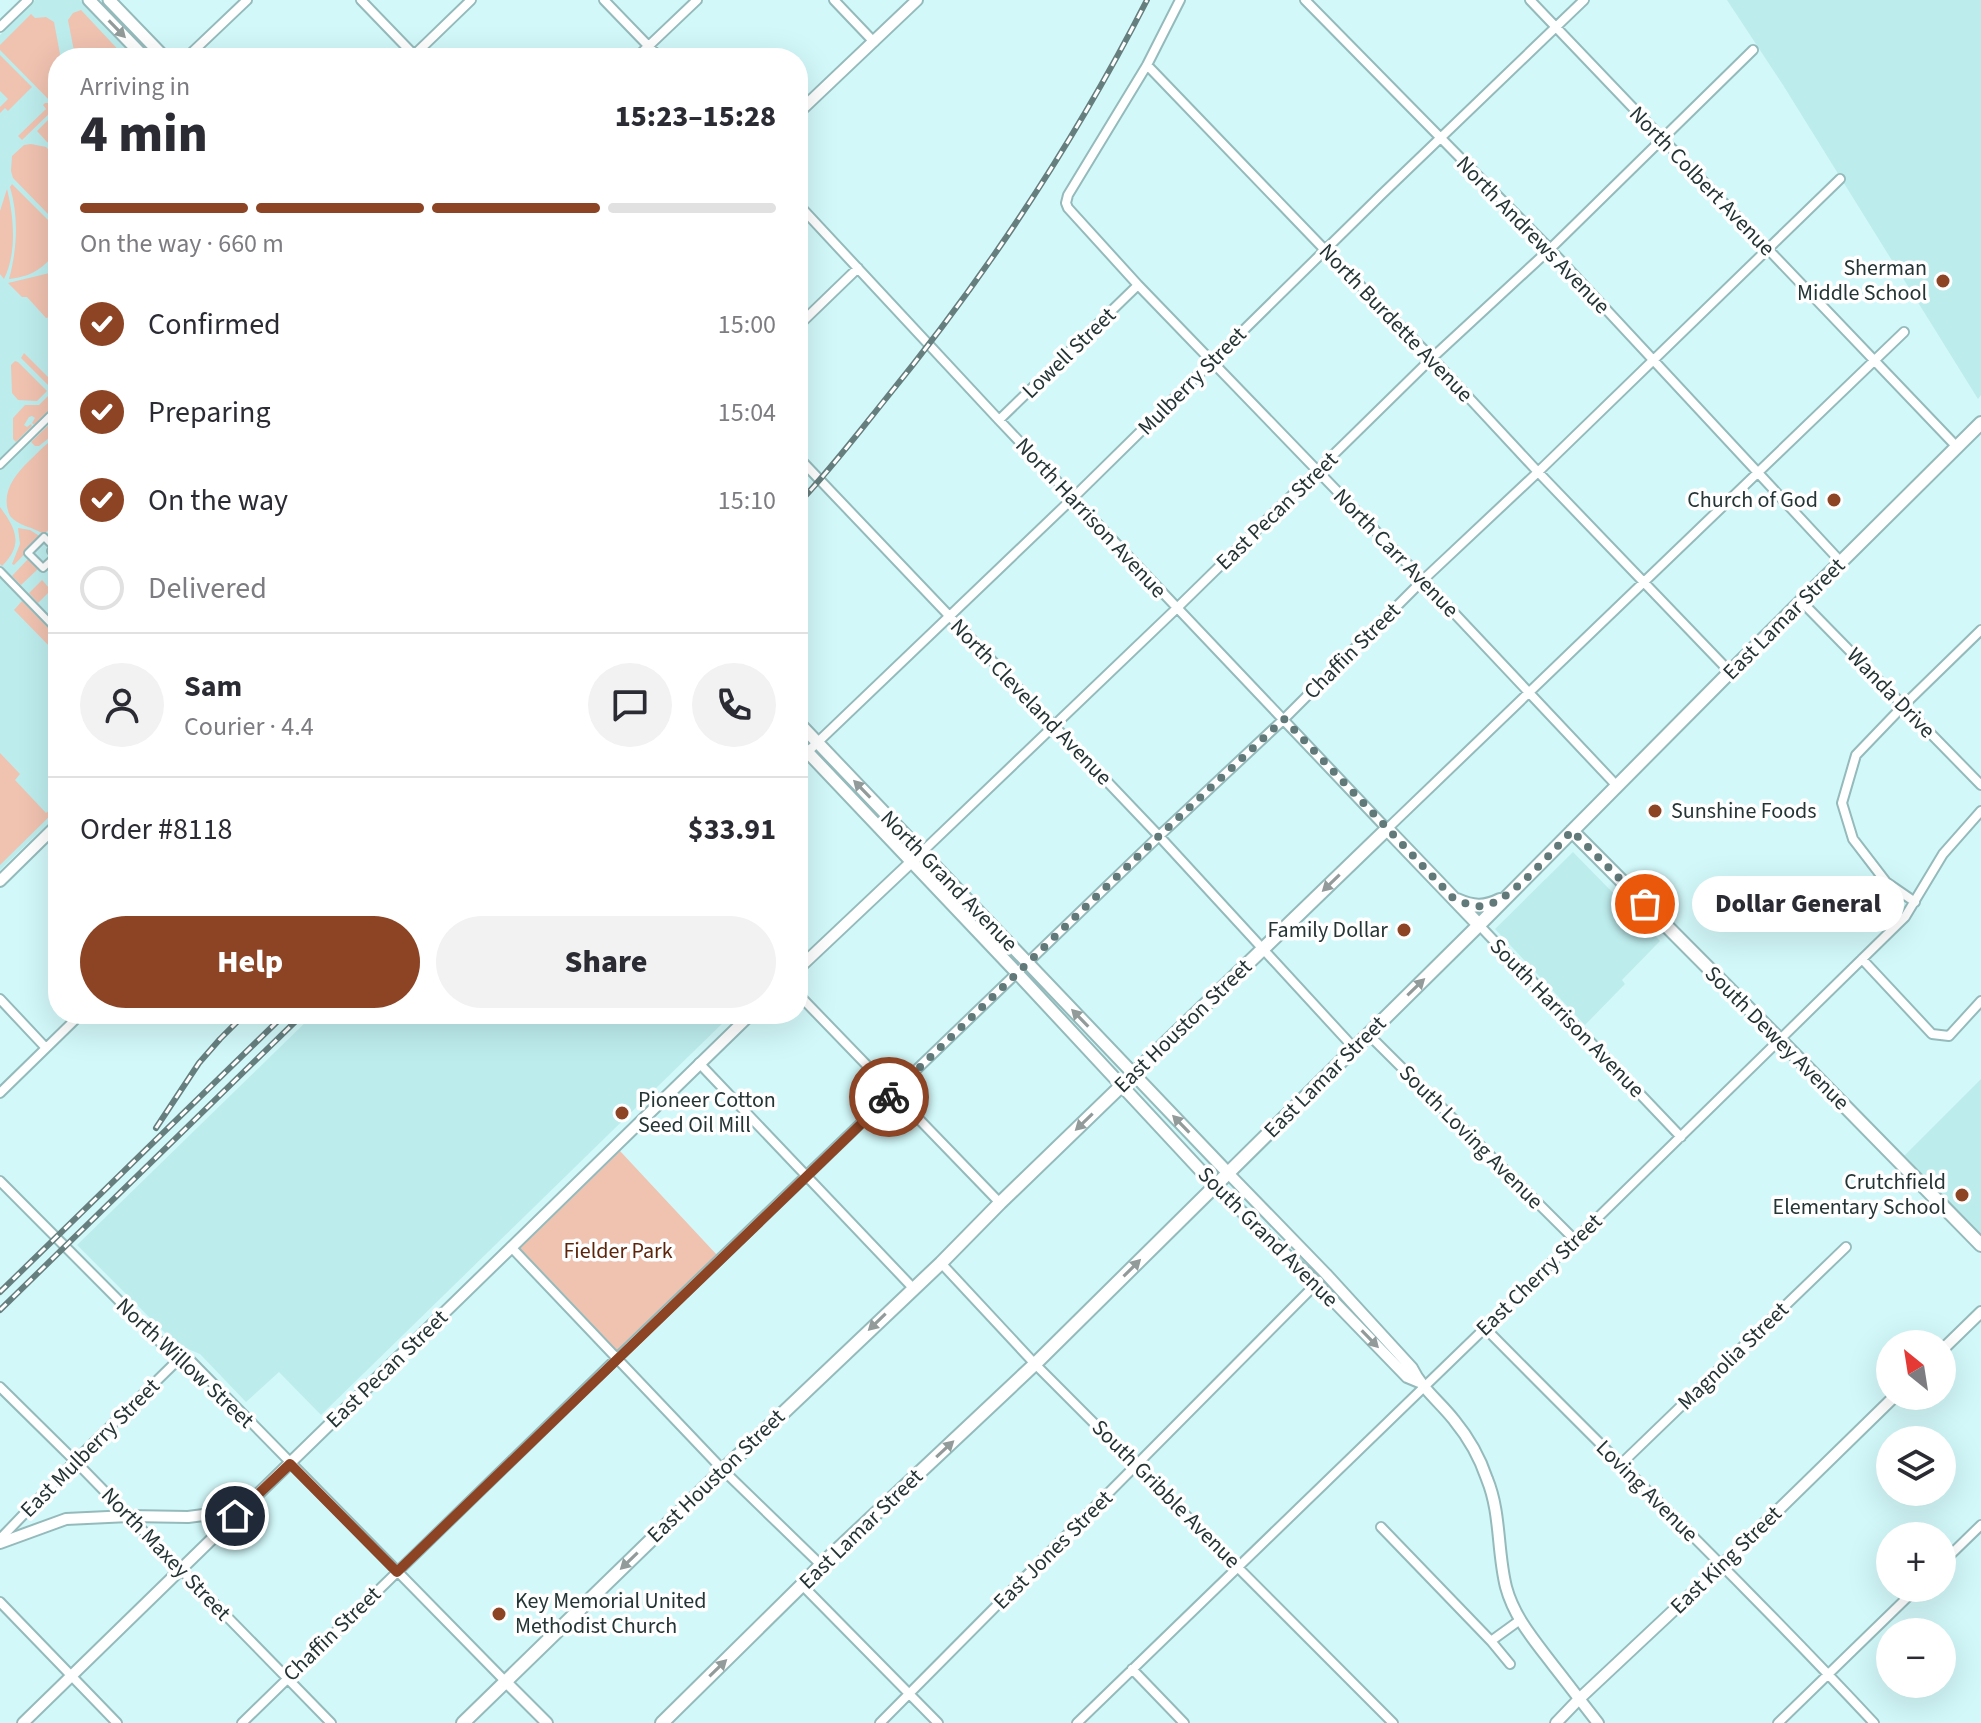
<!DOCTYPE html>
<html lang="en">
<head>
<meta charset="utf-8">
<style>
	body { margin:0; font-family:"Source Sans 3",sans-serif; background:#f2f2f3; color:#2b2b33; height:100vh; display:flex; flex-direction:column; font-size:30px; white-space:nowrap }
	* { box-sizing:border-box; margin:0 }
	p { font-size:26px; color:#7c7c81 }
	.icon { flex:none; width:44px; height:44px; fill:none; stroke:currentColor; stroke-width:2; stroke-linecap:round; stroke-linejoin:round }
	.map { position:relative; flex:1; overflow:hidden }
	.side { position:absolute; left:48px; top:48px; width:760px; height:976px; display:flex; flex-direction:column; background:#fff; border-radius:32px; box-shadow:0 8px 32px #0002 }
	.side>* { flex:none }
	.needle { width:52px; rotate:330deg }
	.buttons { position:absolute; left:1876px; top:1330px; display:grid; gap:16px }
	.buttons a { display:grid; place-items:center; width:80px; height:80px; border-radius:50%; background:#fff; box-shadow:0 8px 32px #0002; font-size:40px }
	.pin { position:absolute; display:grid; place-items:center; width:68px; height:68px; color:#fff; margin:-34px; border:4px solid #fff; border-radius:50%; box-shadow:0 2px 8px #0007 }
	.courier { position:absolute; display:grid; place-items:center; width:80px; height:80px; margin:-40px; border:6px solid #8c4424; border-radius:50%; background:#fff; color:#222; box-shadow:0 2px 10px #0007 }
	.bubble { position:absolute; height:56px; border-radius:28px; background:#fff; box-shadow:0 8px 32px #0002; font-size:26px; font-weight:800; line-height:56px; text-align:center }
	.headline em { font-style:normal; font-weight:800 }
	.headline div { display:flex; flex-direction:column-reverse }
	.headline { display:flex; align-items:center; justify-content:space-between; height:136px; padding:0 32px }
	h1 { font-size:52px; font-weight:800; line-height:60px }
	.bar { display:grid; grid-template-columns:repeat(4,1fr); gap:12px 8px; align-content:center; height:96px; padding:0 32px }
	.bar i { height:10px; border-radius:6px; background:#e1e1e2 }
	.bar .active { background:#8c4424 }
	.bar p { grid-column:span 4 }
	.line { display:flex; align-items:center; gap:20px; padding:0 32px; border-top:2px solid #e1e1e2 }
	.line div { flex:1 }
	.round { display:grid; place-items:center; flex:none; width:84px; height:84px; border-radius:42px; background:#f2f2f3 }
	ol { padding:0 32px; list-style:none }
	li { display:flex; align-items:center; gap:24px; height:88px }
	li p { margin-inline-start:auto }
	li .icon { padding:8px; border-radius:50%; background:#8c4424; color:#fff; stroke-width:4 }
	li:last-child { color:#7c7c81 }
	li i { width:44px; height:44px; border:4px solid #e1e1e2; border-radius:50% }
	.action { display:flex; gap:16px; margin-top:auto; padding:16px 32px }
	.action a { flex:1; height:92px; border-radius:48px; background:#8c4424; color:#fff; font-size:32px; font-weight:800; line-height:92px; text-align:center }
	.action a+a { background:#f2f2f3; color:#2b2b33 }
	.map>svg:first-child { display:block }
</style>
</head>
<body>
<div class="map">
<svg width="1981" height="1723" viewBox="0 0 1981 1723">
	<rect width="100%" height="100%" fill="#d2f8f9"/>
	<path fill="#bdeced" d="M35,0H80L135,58H58V814L0,870V35Z
		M1727,0H1981V395L1978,399L1783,85Z
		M1573,852L1660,941L1622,980L1625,984L1585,1025L1495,929Z
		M314,1014H732L321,1415L279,1372L246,1402L200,1354L176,1344L77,1245Z
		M1981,1079V1235L1904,1156Z"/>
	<path fill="#f0c2b0" d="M81,10L126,58H81L74,51L68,20L73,13Z
		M31,14L35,18L46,17L54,22L60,54L55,68L58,73V109L0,50V45Z
		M0,55L32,87L8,111L5,108L0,113V107L8,99L0,91Z
		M45,103H48L54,109L22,140L18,136L46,109L43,105Z
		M58,110V145H56L47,142L37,131Z
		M31,144L46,147L58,159V218L48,214L13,178L11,171L12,156L24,145Z
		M12,184L58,230V251C41,269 34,276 9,279C17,250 19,217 10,187Z
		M7,189C14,217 17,253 4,279L0,274V211Z
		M58,271V313L55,316L46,318L27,297H22L8,283Z
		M24,353L48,377L56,370L58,372V381L51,388L21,358Z
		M15,361L18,362L47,391L37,401L18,400L12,393L11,365Z
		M50,394L58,401L34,425L32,423L35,418L32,416L29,417L24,425L27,427L31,424L32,426L16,442L13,439V418L25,405H39Z
		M53,421L56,427L54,434L39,446H35L31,442Z
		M58,437V527L55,524L44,534C33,527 18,526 10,516C0,494 14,476 28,462C38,453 46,442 58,437Z
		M0,507C16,529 24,544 2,566L0,564Z
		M18,528L30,530L41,537L14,565L12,564L20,544Z
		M29,558L39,568L21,585L12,576Z
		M42,580L51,590L38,603L29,593Z
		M22,601L58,638V647L54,651L14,610Z
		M0,753L20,774L15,780L46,813L54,807L58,808L0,865Z
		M620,1151L717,1255L617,1351L519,1249Z"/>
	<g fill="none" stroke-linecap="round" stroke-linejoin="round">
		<g stroke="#95babb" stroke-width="10">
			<path id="pedestrian" d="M0,465L58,408
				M44,537L55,548L51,551L56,556L43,568L28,553Z
				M0,571L58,631"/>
		</g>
		<g stroke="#95babb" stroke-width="12">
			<path id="minor" d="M361,0L416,57
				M604,0L660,58
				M834,0L874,42
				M1180,0L1147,65L1068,195L1066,203L1068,208L1138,285L1423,580L1617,786
				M1305,0L1550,249L1841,562
				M1530,0L1957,447
				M0,27L28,0
				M186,58L247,0
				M411,58L471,0
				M636,58L697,0
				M1147,65L1325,250L1432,358L1538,472L1730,672
				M798,204L999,420L1387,829L1904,332
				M798,326L858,268
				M999,420L1138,285
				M798,457L1159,836L1354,1048
				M1801,601L1981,785
				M798,761L1073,498L1380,196L1584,0
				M922,852L1177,608L1432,358L1550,249L1753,50
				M1915,902L1886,882L1853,839L1842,803L1856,755L1904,705L1981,630
				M1479,925L1681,1137
				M1862,959L1932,1034L1949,1036L1981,1001
				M798,994L1000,1203
				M0,999L46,1048
				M1368,1034L1575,1240
				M699,1063L913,1288
				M0,1093L81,1014
				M0,1181L171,1353L190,1360L505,1681
				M511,1247L723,1470L821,1565
				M941,1263L1035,1364L1393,1723
				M1485,1328C1615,1460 1748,1588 1874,1723
				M0,1387L75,1461L331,1723
				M1620,1465L1846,1247
				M1381,1527L1491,1641L1510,1664
				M0,1539L75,1461L181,1357
				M1942,1563L1981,1525
				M802,1585L938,1723
				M0,1602L117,1723
				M1491,1641L1520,1620
				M1132,1669L1184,1723
				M242,1723L617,1358L1159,836L1284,719L1423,580L1538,472L1840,179
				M880,1723L1319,1281
				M1077,1723L1485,1328L1905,917L1943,854L1981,811
				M1778,1723L1917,1588"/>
		</g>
		<g stroke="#95babb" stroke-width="14">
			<path id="tertiary" d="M798,113L917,0
				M0,881L58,824
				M798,969L922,852
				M1228,1173L1326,1274L1412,1368C1422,1389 1440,1402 1454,1420C1468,1437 1480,1458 1487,1479C1501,1513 1497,1551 1506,1587C1514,1617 1534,1640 1553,1665C1568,1684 1583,1704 1598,1723
				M1215,1186L1317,1284L1407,1377L1419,1382
				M1942,1350L1981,1312
				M0,1543L66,1519L129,1516L188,1517L219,1513L247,1501
				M505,1681L547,1723
				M23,1723L751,1014
				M1556,1723L1579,1699L1722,1565L1895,1396"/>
		</g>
		<g stroke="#95babb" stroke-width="15">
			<path id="secondary" d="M89,0L145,58
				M109,0L165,58
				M798,722L1228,1173
				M798,742L1017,973L1215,1186"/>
		</g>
		<g stroke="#95babb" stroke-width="16">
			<path id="primary" d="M1572,831L1780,1040L1981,1245
				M1457,900C1473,907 1484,908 1500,900
				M463,1723L723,1470L941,1263L1000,1203L1387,829L1479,925
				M662,1723L802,1585L821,1565L1035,1364L1479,925L1730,672L1981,423"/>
		</g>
		<use href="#pedestrian" stroke="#fff" stroke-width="6"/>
		<use href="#minor" stroke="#fff" stroke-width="8"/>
		<use href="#tertiary" stroke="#fff" stroke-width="10"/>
		<use href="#secondary" stroke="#fff" stroke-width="11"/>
		<use href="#primary" stroke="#fff" stroke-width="12"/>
		<g stroke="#667e7e" stroke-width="6">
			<path id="rail" d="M798,504C829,471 856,436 884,401C985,277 1074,143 1147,0
				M156,1128L199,1063L220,1039L245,1014
				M0,1292L285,1014
				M0,1310L303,1014"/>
		</g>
		<use href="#rail" stroke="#fff" stroke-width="3" stroke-dasharray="9" stroke-linecap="butt"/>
	</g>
	<defs><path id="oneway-solid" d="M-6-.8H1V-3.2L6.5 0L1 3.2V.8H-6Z" transform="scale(2)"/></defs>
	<g fill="#929a9a">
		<use href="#oneway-solid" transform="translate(117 29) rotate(46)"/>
		<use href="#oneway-solid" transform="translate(862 789) rotate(-134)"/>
		<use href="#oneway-solid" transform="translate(1331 883) rotate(136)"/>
		<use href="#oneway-solid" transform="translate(1416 987) rotate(-44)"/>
		<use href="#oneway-solid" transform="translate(1080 1018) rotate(-134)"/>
		<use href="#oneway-solid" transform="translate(1084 1122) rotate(136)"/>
		<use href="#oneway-solid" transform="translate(1181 1124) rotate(-134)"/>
		<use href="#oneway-solid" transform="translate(1132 1268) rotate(-45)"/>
		<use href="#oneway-solid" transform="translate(877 1322) rotate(136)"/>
		<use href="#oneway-solid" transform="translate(1370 1339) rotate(46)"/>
		<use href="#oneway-solid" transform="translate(945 1449) rotate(-43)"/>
		<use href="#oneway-solid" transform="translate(629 1561) rotate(136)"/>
		<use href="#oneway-solid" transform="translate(718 1668) rotate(-44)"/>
	</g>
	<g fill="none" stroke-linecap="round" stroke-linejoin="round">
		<path stroke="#627979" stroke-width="8" stroke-dasharray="0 14.4" d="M889,1097L1159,836L1284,719L1453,898C1462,902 1472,907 1482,906C1509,904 1552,851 1572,831L1645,904"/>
		<path stroke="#8c4424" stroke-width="10" d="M235,1516L290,1464L397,1572L889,1097"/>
	</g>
	<g fill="#8c4424" stroke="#fff" stroke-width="3">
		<circle cx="1943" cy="281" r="8"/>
		<circle cx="1834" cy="500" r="8"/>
		<circle cx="1655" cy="811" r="8"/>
		<circle cx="1404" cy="930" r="8"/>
		<circle cx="622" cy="1113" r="8"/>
		<circle cx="1962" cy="1195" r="8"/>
		<circle cx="499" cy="1614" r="8"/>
	</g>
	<g text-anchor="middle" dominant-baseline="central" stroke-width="7" stroke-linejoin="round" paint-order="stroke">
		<g font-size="22" fill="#253434" stroke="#fff">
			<text transform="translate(1702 181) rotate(46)">North Colbert Avenue</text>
			<text transform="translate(1533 235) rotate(46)">North Andrews Avenue</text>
			<text transform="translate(1396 323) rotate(46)">North Burdette Avenue</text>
			<text transform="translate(1069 353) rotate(-44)">Lowell Street</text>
			<text transform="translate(1192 381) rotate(-45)">Mulberry Street</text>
			<text transform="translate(1277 511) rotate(-44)">East Pecan Street</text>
			<text transform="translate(1091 518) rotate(47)">North Harrison Avenue</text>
			<text transform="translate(1396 553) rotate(46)">North Carr Avenue</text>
			<text transform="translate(1784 619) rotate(-45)">East Lamar Street</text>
			<text transform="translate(1352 651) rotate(-45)">Chaffin Street</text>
			<text transform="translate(1891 693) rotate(46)">Wanda Drive</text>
			<text transform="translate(1031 702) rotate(46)">North Cleveland Avenue</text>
			<text transform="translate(949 881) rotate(46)">North Grand Avenue</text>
			<text transform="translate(1567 1018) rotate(46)">South Harrison Avenue</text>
			<text transform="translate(1183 1026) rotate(-44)">East Houston Street</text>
			<text transform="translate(1777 1038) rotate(45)">South Dewey Avenue</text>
			<text transform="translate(1325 1077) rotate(-45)">East Lamar Street</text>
			<text transform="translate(1471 1137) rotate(45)">South Loving Avenue</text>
			<text transform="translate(1268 1237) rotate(45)">South Grand Avenue</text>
			<text transform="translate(1539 1275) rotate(-44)">East Cherry Street</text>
			<text transform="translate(1733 1356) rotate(-44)">Magnolia Street</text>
			<text transform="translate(185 1363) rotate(43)">North Willow Street</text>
			<text transform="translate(387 1369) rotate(-44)">East Pecan Street</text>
			<text transform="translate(90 1448) rotate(-45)">East Mulberry Street</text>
			<text transform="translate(716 1476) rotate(-44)">East Houston Street</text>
			<text transform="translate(1647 1491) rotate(45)">Loving Avenue</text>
			<text transform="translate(1166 1494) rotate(45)">South Gribble Avenue</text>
			<text transform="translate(861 1529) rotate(-44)">East Lamar Street</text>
			<text transform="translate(1053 1550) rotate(-45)">East Jones Street</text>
			<text transform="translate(166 1554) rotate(46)">North Maxey Street</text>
			<text transform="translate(1726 1560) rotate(-44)">East King Street</text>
			<text transform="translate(332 1634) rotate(-44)">Chaffin Street</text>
		</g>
		<g font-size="22" fill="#253434" stroke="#fff" text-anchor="end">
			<text x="1927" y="268">Sherman<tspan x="1927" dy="25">Middle School</tspan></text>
			<text x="1818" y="500">Church of God</text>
			<text x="1671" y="811" text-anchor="start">Sunshine Foods</text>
			<text x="1388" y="930">Family Dollar</text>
			<text x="638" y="1100" text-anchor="start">Pioneer Cotton<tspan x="638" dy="25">Seed Oil Mill</tspan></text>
			<text x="1946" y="1182">Crutchfield<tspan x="1946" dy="25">Elementary School</tspan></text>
			<text x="515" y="1601" text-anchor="start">Key Memorial United<tspan x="515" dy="25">Methodist Church</tspan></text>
		</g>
		<g font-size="22" fill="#5c250b" stroke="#fff">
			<text x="618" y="1251">Fielder Park</text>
		</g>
	</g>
</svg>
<div class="buttons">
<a><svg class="needle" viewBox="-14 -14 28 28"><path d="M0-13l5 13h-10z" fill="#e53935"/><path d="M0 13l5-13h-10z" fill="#7c7c81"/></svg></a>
<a><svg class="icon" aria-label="layers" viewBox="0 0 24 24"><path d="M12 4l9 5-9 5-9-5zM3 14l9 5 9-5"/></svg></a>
<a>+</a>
<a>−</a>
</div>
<div class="pin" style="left:1645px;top:904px;background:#ea580c"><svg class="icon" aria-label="bag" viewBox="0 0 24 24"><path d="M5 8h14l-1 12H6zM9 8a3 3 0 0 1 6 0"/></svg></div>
<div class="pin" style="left:235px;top:1516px;background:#1f2937"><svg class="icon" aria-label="home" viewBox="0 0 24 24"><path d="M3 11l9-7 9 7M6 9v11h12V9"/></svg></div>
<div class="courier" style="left:889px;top:1097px"><svg class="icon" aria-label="bike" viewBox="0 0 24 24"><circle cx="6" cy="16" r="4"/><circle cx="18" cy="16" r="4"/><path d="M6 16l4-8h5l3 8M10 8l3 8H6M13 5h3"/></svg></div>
<div class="bubble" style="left:1692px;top:876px;width:212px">Dollar General</div>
<section class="side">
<div class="headline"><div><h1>4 min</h1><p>Arriving in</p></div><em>15:23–15:28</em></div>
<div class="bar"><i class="active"></i><i class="active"></i><i class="active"></i><i></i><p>On the way · 660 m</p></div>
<ol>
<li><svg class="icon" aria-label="check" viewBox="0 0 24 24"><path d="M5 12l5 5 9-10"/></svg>Confirmed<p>15:00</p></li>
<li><svg class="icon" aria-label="check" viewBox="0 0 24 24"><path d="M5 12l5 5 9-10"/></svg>Preparing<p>15:04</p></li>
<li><svg class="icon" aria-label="check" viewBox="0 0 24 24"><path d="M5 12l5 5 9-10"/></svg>On the way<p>15:10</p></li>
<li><i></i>Delivered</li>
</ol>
<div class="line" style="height:144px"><a class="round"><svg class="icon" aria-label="person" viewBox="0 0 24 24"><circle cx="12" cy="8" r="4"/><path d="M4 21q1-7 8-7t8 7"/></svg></a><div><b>Sam</b><p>Courier · 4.4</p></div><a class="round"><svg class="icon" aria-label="chat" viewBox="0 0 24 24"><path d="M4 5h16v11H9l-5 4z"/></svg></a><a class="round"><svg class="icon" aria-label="phone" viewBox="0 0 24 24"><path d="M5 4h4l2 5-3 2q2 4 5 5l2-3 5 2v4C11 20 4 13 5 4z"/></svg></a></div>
<div class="line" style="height:104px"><div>Order #8118</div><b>$33.91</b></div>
<div class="action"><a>Help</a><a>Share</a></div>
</section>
</div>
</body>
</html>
